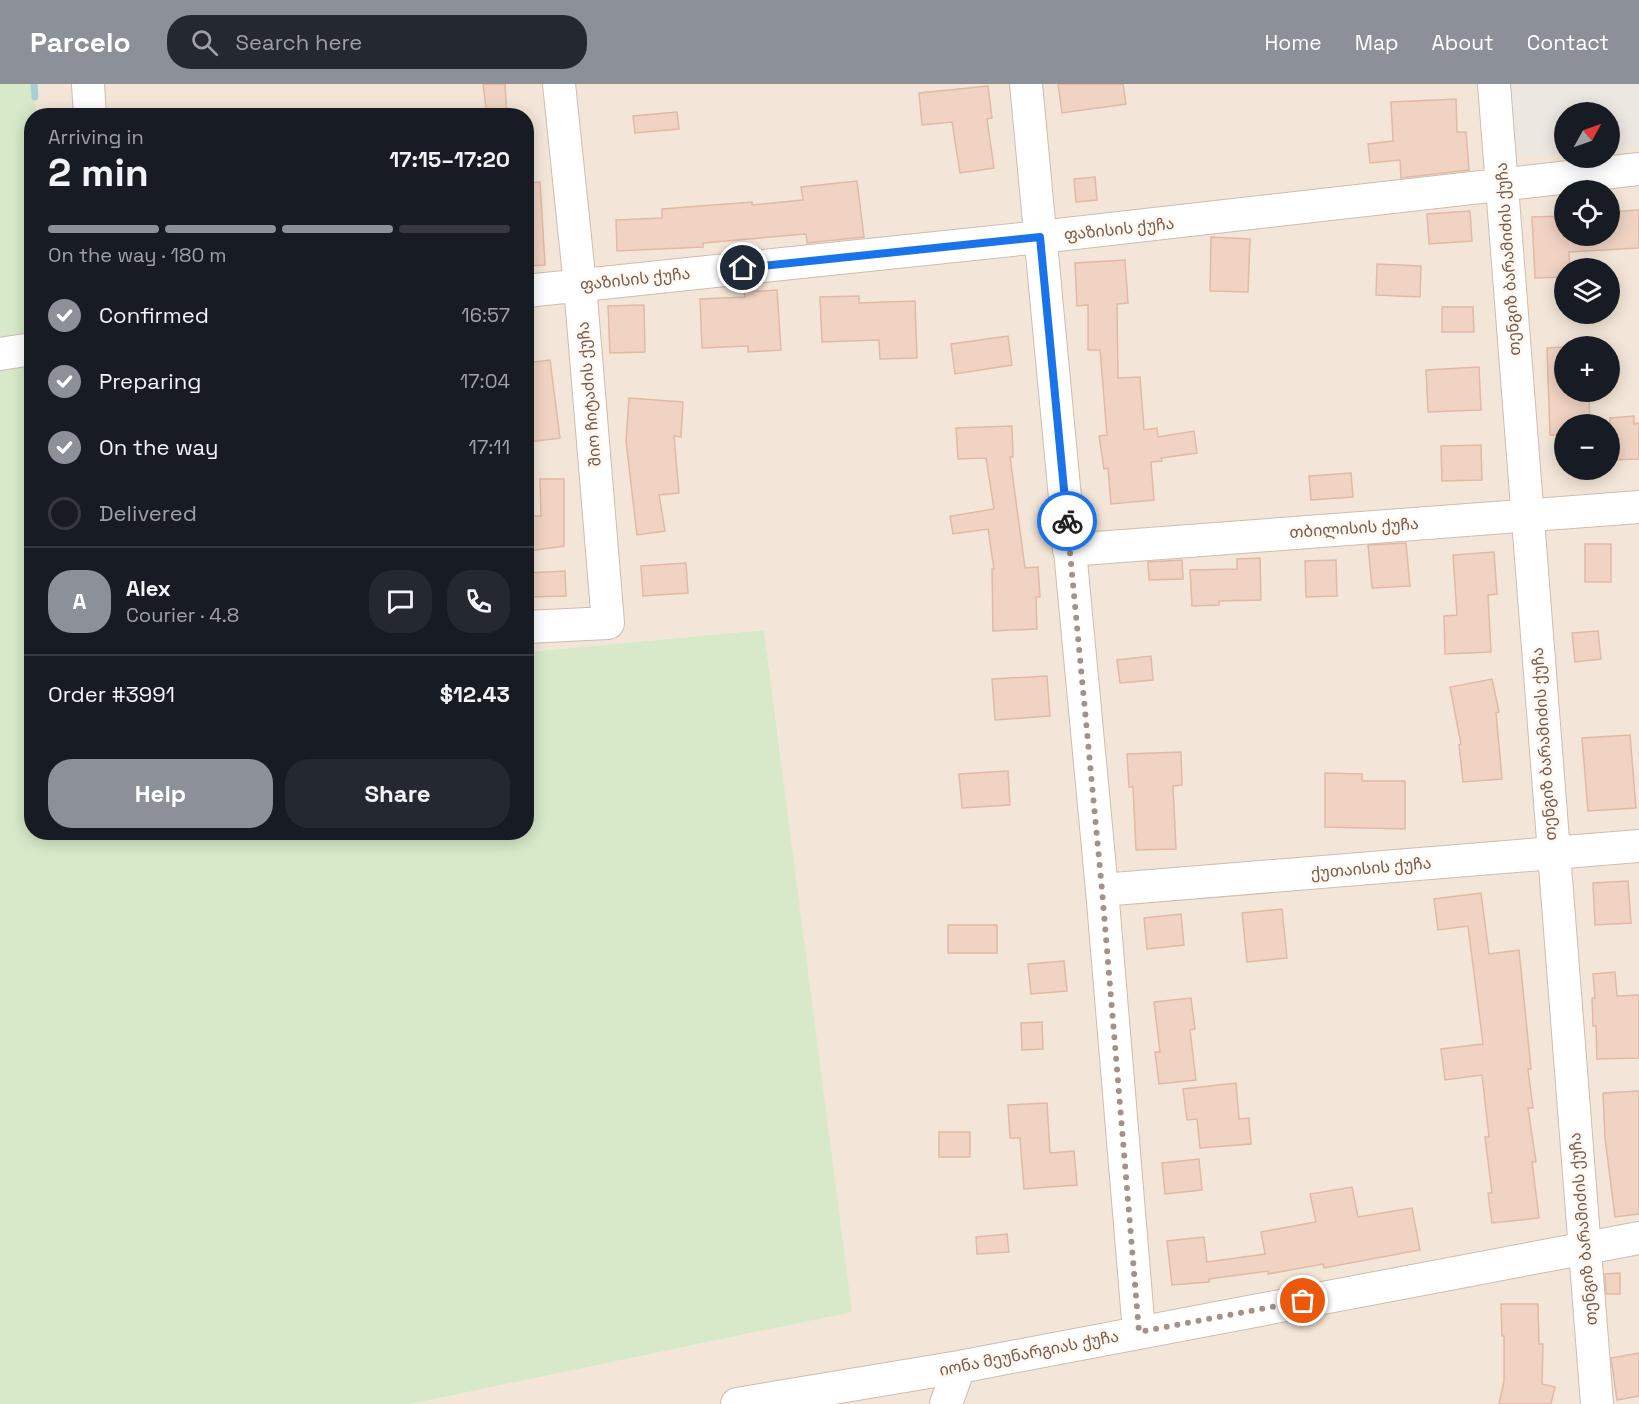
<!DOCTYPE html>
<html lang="en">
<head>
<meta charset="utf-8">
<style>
	body { margin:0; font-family:"Space Grotesk","Noto Sans Georgian",sans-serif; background:#242831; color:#f1f3f6; height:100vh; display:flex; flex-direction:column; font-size:22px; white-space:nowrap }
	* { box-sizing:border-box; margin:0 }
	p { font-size:20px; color:#9ea1a6 }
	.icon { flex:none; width:33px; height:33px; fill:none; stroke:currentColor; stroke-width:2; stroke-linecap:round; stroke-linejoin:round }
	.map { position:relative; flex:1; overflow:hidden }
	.panel { position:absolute; left:24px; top:24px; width:510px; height:732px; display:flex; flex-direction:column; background:#171b24; border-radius:24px; box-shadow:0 3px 15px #0003 }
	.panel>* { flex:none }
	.needle { width:39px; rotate:50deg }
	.tools { position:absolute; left:1554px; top:18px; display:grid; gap:12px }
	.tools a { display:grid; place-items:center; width:66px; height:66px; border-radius:50%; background:#171b24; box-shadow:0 3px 15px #0003; font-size:30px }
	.pin { position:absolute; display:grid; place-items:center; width:51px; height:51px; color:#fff; margin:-26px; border:3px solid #fff; border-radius:50%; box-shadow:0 2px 6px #0007 }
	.courier { position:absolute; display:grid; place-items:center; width:60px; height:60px; margin:-30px; border:4px solid #1a73e8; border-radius:50%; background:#fff; color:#222; box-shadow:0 2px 8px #0007 }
	.head em { font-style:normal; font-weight:700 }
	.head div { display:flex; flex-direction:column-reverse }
	.head { display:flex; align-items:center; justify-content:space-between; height:102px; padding:0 24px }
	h1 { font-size:39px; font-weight:700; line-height:45px }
	.bar { display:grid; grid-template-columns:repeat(4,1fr); gap:9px 6px; align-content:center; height:72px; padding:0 24px }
	.bar i { height:8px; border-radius:4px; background:#363941 }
	.bar .selected { background:#8c9099 }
	.bar p { grid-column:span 4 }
	.line { display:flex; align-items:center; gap:15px; padding:0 24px; border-top:2px solid #363941 }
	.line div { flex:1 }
	.round { display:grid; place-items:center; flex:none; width:63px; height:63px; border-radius:24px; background:#242831 }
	ol { padding:0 24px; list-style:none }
	li { display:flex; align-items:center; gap:18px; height:66px }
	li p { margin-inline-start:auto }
	li .icon { padding:6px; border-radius:50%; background:#8c9099; color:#fff; stroke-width:4 }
	li:last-child { color:#9ea1a6 }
	li i { width:33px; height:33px; border:3px solid #363941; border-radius:50% }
	.primary-button { display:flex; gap:12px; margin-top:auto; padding:12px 24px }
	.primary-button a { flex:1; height:69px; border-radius:24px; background:#8c9099; color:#fff; font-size:24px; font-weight:700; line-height:69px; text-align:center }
	.primary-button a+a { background:#242831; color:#f1f3f6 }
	header { display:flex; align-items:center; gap:36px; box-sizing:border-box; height:84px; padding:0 30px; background:#8c9099; color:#fff }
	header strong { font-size:28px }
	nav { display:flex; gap:33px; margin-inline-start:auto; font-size:21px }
	.search { width:420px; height:54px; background:#242831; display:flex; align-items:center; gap:15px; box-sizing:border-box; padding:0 21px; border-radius:24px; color:#9ea1a6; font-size:22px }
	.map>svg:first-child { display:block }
</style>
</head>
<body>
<header>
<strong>Parcelo</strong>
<div class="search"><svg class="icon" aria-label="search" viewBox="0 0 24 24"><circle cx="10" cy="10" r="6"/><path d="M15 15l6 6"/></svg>Search here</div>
<nav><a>Home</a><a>Map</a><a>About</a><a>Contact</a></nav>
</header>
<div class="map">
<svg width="1639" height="1320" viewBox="0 0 1639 1320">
	<rect width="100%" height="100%" fill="#fcf4ea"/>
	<path fill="#f3e6d8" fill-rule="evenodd" d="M34,0H1639V1320H411L851,1228L764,546L527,568L526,32L37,31ZM1564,28H1610V74H1564ZM1564,106H1610V152H1564ZM1564,184H1610V230H1564ZM1564,262H1610V308H1564ZM1564,340H1610V386H1564Z"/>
	<path fill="#ede7e2" d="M1507,0H1639V62L1610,65V28H1564V69L1513,74Z"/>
	<path fill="#d7e9c8" d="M0,0H34L37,31L32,32V748H526L527,568L764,546L852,1228L411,1320H0Z"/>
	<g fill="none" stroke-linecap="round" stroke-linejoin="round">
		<path stroke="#a5d1d7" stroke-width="7" d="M34,0L35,13"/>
	</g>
	<path fill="#f0d3c3" stroke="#e2b9a4" stroke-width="1.5" d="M483,0H505L507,32H487Z
		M1058,0H1123L1126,20L1062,29Z
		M988,2L992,34L987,35L994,84L960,89L952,38L922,41L919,9Z
		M1456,15L1457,48H1466L1469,86L1401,94L1400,76L1370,79L1368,60L1393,57L1391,18Z
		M677,28L679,45L635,49L633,32Z
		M1095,93L1097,116L1076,118L1074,95Z
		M857,97L864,153L807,159L806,150L703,159V163L617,167L616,136L662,134V125L752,118V121L803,116L801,103Z
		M540,98L545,181L526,182V99Z
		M1639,126V164L1569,168L1570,184H1564V193L1535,194L1532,133L1564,132V152H1610V128Z
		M1470,127L1472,157L1429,160L1427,130Z
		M1211,153L1250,155L1248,208L1210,207Z
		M1125,176L1128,219L1117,220L1118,294L1140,293L1144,346L1157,344L1158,353L1194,347L1197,369L1161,374L1162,377L1151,378L1154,416L1111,420L1108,384L1104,385L1099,352L1107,351L1100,266H1088V221L1077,222L1075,179Z
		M1377,180L1421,182L1420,213L1376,211Z
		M777,206L781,266L748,268V262L702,264L700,215L745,213L744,208Z
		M859,212V219L915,217L917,274L880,275L879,256L822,258L820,213Z
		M644,221L645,268L610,269L608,222Z
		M1442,223H1473L1474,248H1442Z
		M1008,252L1012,281L955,290L951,260Z
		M1564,263V308H1589L1590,340H1564V351H1550L1547,264Z
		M550,276L560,354L529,358L526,338V279Z
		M1479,283L1481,326L1428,328L1426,286Z
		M629,314L683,318L681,353L674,352L679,409L659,411L665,447L637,451L626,357Z
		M1634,332V340L1639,339V375L1610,376V334Z
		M1012,342L1013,373H1010L1025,484L1038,483L1040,513H1036L1037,545L993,547L992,485H994L988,445L953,450L950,432L994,425L986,374L958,375L956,344Z
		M1481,361L1482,396L1442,397L1441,362Z
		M1351,389L1353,413L1311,416L1309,392Z
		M540,395H564V462L528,467L526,432H541Z
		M1406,459L1410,502L1372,504L1368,461Z
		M1585,460H1611V498H1585Z
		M1494,468L1497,510L1488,511L1491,568L1445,570L1444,532L1457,531L1453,471Z
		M1260,474L1261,516L1219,517V521L1192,522L1190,486L1237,485V475Z
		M1182,476L1183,495L1149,496L1148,478Z
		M1336,476L1337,512L1306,513L1305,477Z
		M686,479L688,509L643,512L641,482Z
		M565,487L566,512L528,513V489Z
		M1598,547L1601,575L1575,578L1572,549Z
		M1151,572L1153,596L1120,599L1117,576Z
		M1047,592L1050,632L995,636L992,595Z
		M1492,595L1499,628L1496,629L1502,695L1463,698L1459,661L1461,660L1450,603Z
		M1630,651L1636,724L1588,727L1582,654Z
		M1181,668L1182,701L1173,702L1176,765L1136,766L1133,703H1129L1127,670Z
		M1008,687L1010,721L962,724L959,690Z
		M1325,689L1362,690V697H1405V745L1325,743Z
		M1628,797L1631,839L1595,841L1593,799Z
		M1481,809L1489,870L1519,866L1531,985H1528L1533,1024H1528L1536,1078H1532L1539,1134L1492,1139L1488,1109H1492L1485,1053H1489L1482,991L1445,996L1441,965L1483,960L1468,842L1438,846L1434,815Z
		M1282,825L1287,874L1247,878L1242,829Z
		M1181,830L1184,861L1147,865L1144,834Z
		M948,841H997V869H948Z
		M1064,877L1067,907L1031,910L1028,880Z
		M1615,888L1617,912L1639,911V974L1597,975L1596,942H1593L1592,914H1595L1593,890Z
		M1191,914L1195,945L1190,946L1196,996L1159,1000L1155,968H1160L1154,918Z
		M1042,938L1043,965L1022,966L1021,939Z
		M1236,999L1239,1035L1249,1034L1251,1060L1200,1064L1197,1035L1187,1036L1183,1005Z
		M1639,1007V1130L1615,1133L1605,1054L1603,1009Z
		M1047,1019L1050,1069L1074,1067L1077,1101L1024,1105L1020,1054H1010L1008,1021Z
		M939,1048H970V1073H939Z
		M1199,1075L1202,1106L1165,1110L1162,1079Z
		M1352,1103L1358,1133L1412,1124L1420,1166L1324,1184L1323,1180L1268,1190V1187L1209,1195V1198L1172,1201L1167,1157L1204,1153L1207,1178L1265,1170L1261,1148L1316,1138L1310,1110Z
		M1007,1150L1009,1168L977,1170L976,1153Z
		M1620,1189V1210H1606L1605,1190Z
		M1501,1220H1538L1539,1260H1543L1542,1300L1555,1303L1551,1320H1499L1504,1297V1252H1502Z
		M1639,1269V1312L1617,1316L1611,1274Z"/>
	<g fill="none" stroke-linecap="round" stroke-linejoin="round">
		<g stroke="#cebcb0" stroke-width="34">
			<path id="minor" d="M88,0L90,32
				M1026,0L1102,806L1139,1248
				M1494,0L1597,1320
				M526,207L1040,153L1639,85
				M0,270L32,265
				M1069,466L1639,423
				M526,543L608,539L580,201L559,0
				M1102,806L1639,762
				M737,1320L959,1283L1639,1154
				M946,1320L959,1283"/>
		</g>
		<use href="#minor" stroke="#fff" stroke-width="32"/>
	</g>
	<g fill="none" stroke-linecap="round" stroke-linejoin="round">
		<path stroke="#a59185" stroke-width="6" stroke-dasharray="0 10.8" d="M1067,437L1102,806L1139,1248L1303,1217"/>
		<path stroke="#1a73e8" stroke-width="8" d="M743,184L1040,153L1067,437"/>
	</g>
	<g text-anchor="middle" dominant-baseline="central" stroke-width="5" stroke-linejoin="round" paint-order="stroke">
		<g font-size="16" fill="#765b4e" stroke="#fef8f0">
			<text transform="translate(1119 145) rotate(-6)">ფაზისის ქუჩა</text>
			<text transform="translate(1508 175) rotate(-94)">თენგიზ ბარამიძის ქუჩა</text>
			<text transform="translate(635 195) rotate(-6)">ფაზისის ქუჩა</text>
			<text transform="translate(589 310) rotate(-95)">შიო ჩიტაძის ქუჩა</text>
			<text transform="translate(1354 444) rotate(-4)">თბილისის ქუჩა</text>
			<text transform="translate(1544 660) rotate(-94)">თენგიზ ბარამიძის ქუჩა</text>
			<text transform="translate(1371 784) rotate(-5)">ქუთაისის ქუჩა</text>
			<text transform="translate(1583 1145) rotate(-95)">თენგიზ ბარამიძის ქუჩა</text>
			<text transform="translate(1029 1269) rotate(-11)">იონა მეუნარგიას ქუჩა</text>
		</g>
	</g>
</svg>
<div class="tools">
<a><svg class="needle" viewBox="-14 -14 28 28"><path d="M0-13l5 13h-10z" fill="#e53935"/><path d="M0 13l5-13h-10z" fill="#9ea1a6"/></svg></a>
<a><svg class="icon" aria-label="locate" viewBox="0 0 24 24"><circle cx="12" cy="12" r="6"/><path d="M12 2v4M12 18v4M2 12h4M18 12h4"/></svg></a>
<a><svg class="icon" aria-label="layers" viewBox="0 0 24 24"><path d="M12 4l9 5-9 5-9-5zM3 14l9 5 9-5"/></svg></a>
<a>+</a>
<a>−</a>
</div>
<div class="pin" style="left:1303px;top:1217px;background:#ea580c"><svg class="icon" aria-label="bag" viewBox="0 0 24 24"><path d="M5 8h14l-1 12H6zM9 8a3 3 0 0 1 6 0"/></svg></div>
<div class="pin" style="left:743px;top:184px;background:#1f2937"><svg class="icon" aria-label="home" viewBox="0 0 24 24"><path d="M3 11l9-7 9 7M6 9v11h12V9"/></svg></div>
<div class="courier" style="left:1067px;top:437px"><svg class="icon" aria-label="bike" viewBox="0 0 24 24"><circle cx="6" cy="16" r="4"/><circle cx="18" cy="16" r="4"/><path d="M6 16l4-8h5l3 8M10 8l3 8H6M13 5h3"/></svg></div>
<section class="panel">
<div class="head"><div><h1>2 min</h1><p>Arriving in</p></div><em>17:15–17:20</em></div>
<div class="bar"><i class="selected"></i><i class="selected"></i><i class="selected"></i><i></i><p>On the way · 180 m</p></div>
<ol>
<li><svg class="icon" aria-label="check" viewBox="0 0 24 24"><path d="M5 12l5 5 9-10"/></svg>Confirmed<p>16:57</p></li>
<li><svg class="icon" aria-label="check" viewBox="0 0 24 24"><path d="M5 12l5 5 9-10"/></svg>Preparing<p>17:04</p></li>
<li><svg class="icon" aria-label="check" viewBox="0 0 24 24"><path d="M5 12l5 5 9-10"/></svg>On the way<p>17:11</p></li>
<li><i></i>Delivered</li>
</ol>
<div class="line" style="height:108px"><b class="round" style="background:#8c9099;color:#fff">A</b><div><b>Alex</b><p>Courier · 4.8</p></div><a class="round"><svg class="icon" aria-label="chat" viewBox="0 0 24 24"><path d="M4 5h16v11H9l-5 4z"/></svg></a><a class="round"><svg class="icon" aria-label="phone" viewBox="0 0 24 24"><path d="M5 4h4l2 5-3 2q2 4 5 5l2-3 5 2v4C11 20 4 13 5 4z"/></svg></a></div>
<div class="line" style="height:78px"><div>Order #3991</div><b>$12.43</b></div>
<div class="primary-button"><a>Help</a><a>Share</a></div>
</section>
</div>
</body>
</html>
